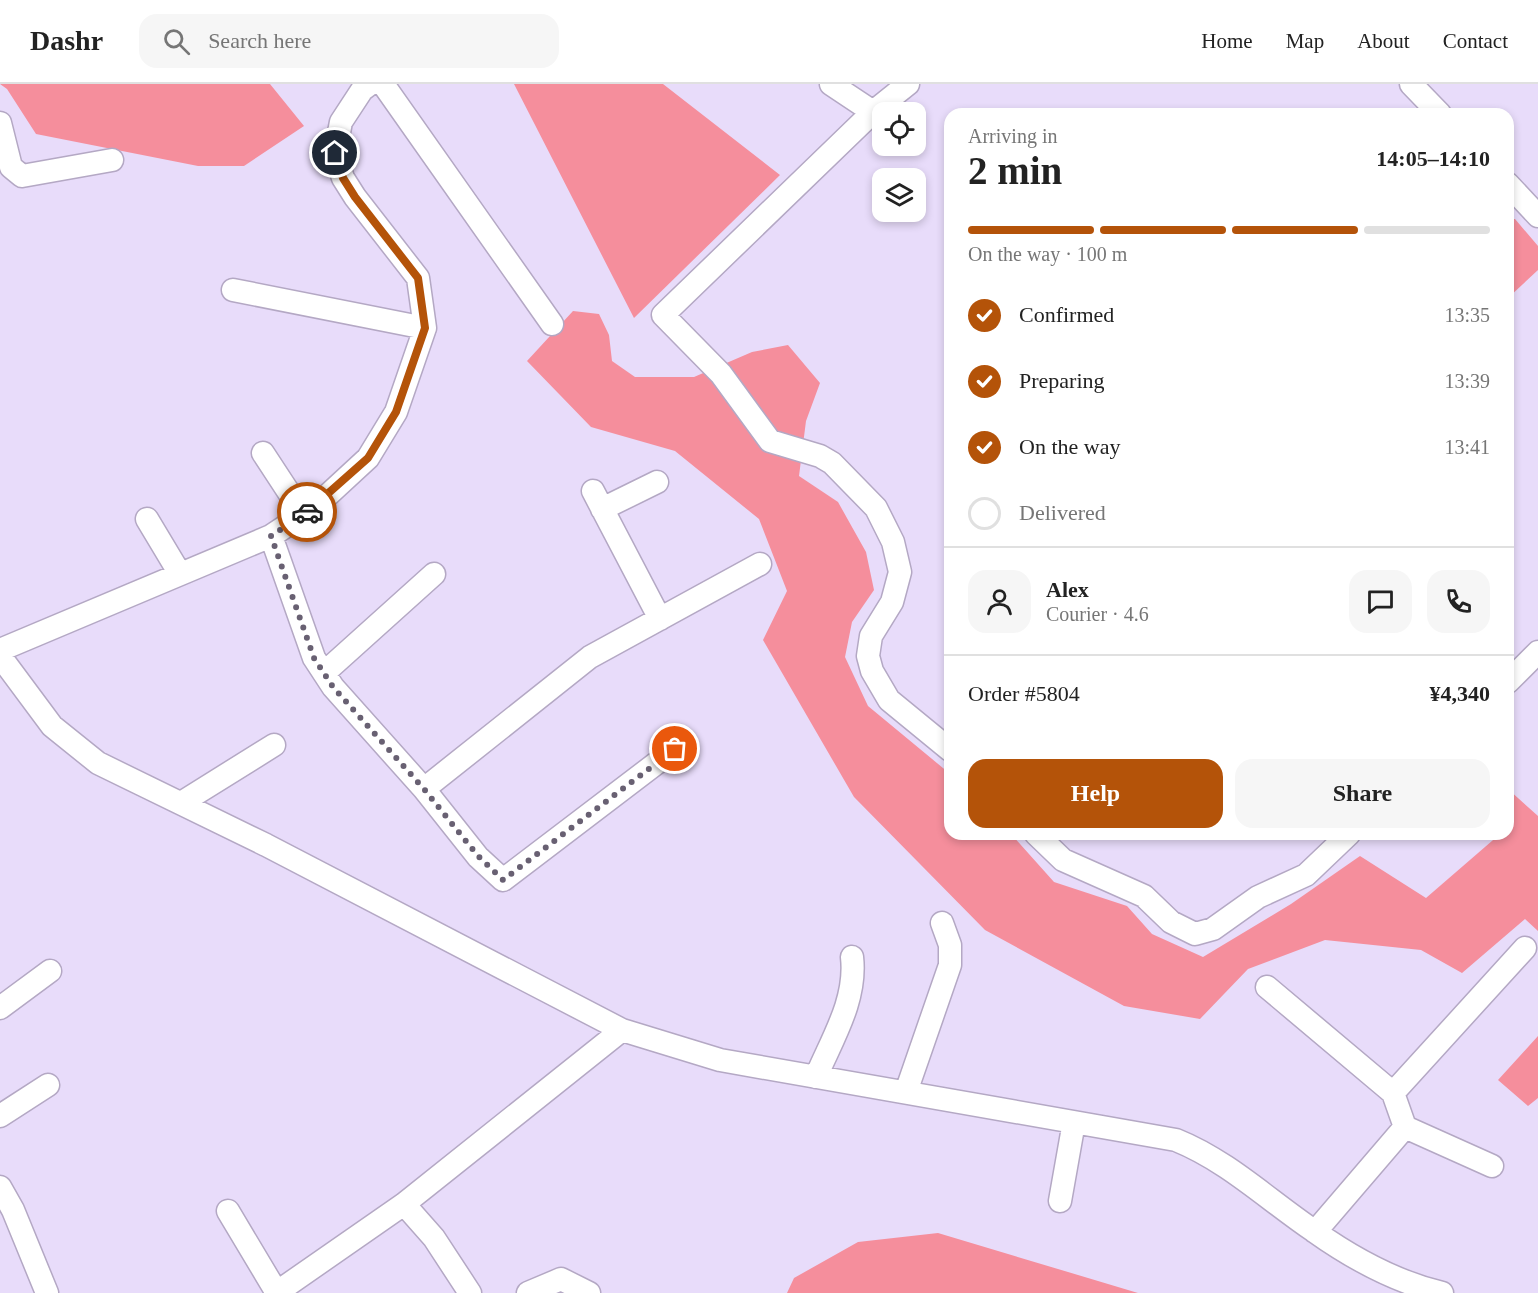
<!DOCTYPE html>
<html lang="en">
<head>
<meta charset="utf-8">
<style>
	body { margin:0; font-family:Georgia,serif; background:#f6f6f6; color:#222; height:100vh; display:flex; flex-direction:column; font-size:22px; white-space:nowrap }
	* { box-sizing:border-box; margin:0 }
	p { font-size:20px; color:#767676 }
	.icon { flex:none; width:33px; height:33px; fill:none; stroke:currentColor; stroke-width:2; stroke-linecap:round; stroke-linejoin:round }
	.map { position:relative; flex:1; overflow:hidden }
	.drawer { position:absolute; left:944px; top:24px; width:570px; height:732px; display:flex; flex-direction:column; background:#fff; border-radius:18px; box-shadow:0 3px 9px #0003 }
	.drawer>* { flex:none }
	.fabs { position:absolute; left:872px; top:18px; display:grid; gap:12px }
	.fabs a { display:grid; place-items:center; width:54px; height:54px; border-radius:12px; background:#fff; box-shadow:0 3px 9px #0003; font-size:30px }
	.pin { position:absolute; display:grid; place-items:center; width:51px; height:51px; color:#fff; margin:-26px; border:3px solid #fff; border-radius:50%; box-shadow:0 2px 6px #0007 }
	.courier { position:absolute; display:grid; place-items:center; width:60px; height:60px; margin:-30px; border:4px solid #b45309; border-radius:50%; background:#fff; color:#222; box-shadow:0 2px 8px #0007 }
	.summary em { font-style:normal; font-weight:700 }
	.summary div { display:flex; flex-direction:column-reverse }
	.summary { display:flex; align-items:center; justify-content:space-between; height:102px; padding:0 24px }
	h1 { font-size:39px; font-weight:700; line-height:45px }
	.bar { display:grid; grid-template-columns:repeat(4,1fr); gap:9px 6px; align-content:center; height:72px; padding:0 24px }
	.bar i { height:8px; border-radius:4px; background:#e0e0e0 }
	.bar .current { background:#b45309 }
	.bar p { grid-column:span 4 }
	.line { display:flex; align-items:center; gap:15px; padding:0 24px; border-top:2px solid #e0e0e0 }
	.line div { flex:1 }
	.round { display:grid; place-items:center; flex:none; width:63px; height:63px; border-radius:18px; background:#f6f6f6 }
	ol { padding:0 24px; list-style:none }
	li { display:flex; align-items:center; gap:18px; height:66px }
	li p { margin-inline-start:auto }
	li .icon { padding:6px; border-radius:50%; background:#b45309; color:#fff; stroke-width:4 }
	li:last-child { color:#767676 }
	li i { width:33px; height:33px; border:3px solid #e0e0e0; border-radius:50% }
	.primary-button { display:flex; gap:12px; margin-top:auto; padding:12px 24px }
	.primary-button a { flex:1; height:69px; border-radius:18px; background:#b45309; color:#fff; font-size:24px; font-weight:700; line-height:69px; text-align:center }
	.primary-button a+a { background:#f6f6f6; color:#222 }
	header { display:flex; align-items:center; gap:36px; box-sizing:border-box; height:84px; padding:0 30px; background:#fff; border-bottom:2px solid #e0e0e0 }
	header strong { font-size:28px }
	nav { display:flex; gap:33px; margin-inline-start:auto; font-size:21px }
	.search { width:420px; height:54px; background:#f6f6f6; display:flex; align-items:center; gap:15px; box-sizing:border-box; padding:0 21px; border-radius:18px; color:#767676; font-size:22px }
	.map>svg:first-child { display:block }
</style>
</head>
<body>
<header>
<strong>Dashr</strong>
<div class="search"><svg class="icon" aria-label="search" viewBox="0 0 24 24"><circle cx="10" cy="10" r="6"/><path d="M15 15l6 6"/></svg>Search here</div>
<nav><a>Home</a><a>Map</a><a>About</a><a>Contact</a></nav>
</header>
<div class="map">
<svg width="1538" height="1209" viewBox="0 0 1538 1209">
	<rect width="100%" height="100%" fill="#e8dcfa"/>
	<path fill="#f58e9c" d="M0,0H270L304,42L244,82H198L36,50L7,5Z
		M514,0H663L780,91L634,234Z
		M1508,135H1515L1538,162V186L1508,214Z
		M573,227L599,230L609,251L612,277L635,293H694L752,268L788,261L820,299L806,337L799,392L838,418L866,468L874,506L852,538L845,573L868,622L949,689L950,750H1011L1054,798L1127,822L1152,850L1203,873L1291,820L1360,772L1426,814L1500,750H1508V705L1538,732V847L1525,835L1462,889L1421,866L1325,856L1248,885L1200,935L1124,922L985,846L854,713L763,556L787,507L759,435L675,367L591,343L527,277Z
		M1538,952V1014L1528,1022L1498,996Z
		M938,1149L1138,1209H787L794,1194L858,1158Z"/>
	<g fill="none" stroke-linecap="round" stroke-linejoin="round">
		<g stroke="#b4a8c4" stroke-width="25">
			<path id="minor" d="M383,0L552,240
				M831,0L873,28
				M908,0L873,28L663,231L721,290L770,357L820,372L832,379L876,424L893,458L900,488L892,518L871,552L868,572L872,587L889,616L950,666
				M1411,0L1440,30
				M0,39L11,83L22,92L112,76
				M1508,100L1538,132
				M233,206L425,244
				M263,369L303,430
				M593,407L660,535
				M602,425L657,398
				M147,435L180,490
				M271,452L314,574L333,603L424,705L478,773L503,796L675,665
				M0,566L271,452L316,422L368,374L396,328L425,244L418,194L355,113L343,94L335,69L341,38L362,6L370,0
				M0,572L52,642L98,679L266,761L622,946L720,976L1176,1056C1228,1077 1268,1116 1314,1147C1352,1174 1396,1198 1442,1209
				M324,589L434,490
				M1508,598L1538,568
				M424,705L590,573L760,480
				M181,719L274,661
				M1036,750L1063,776L1144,812L1171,838L1195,850L1213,845L1258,813L1306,791L1349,750
				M1267,903L1393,1009
				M0,924L50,887
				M816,993C832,955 857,916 852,873
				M906,1008L950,881V861L942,839
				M0,1032L48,1001
				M1405,1043L1492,1082
				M0,1103L13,1126L47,1209
				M1060,1117L1074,1038
				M404,1120L434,1154L470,1209
				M228,1127L277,1209
				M1315,1148L1405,1043L1393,1009L1525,864
				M276,1209L404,1120L622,946
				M528,1209L561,1195L589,1209"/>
		</g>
		<use href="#minor" stroke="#fff" stroke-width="22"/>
	</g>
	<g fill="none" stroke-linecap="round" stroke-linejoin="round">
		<path stroke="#686072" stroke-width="6" stroke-dasharray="0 10.8" d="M307,428L271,452L314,574L333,603L424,705L478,772L503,796L675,665"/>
		<path stroke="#b45309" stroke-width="8" d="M307,428L368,374L396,328L425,244L418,194L355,113L343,94L335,69"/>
	</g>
</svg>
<div class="fabs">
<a><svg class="icon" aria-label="locate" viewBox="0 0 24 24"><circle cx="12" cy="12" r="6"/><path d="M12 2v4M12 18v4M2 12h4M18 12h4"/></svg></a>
<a><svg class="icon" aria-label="layers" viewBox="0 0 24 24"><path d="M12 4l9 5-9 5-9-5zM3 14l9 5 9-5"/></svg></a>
</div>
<div class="pin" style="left:675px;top:665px;background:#ea580c"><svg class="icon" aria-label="bag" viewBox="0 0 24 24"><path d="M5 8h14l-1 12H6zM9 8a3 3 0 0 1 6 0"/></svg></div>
<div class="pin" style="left:335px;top:69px;background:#1f2937"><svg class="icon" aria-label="home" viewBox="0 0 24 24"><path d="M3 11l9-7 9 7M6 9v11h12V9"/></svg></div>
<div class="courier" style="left:307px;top:428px"><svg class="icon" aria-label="car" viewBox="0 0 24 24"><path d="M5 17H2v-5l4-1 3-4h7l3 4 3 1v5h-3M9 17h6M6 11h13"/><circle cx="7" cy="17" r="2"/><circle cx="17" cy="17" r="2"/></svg></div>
<section class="drawer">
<div class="summary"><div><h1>2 min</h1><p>Arriving in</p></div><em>14:05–14:10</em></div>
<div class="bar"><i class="current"></i><i class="current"></i><i class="current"></i><i></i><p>On the way · 100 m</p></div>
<ol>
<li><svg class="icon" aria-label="check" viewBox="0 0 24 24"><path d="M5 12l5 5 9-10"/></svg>Confirmed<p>13:35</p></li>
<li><svg class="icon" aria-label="check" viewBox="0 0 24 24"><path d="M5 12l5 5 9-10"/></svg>Preparing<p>13:39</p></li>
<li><svg class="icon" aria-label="check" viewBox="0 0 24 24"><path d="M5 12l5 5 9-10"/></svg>On the way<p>13:41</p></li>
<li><i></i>Delivered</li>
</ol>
<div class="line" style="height:108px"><a class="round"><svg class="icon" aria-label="person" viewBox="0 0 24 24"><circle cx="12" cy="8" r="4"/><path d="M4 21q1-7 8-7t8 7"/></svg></a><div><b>Alex</b><p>Courier · 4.6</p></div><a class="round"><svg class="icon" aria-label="chat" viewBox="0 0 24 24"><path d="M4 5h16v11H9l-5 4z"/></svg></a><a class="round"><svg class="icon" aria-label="phone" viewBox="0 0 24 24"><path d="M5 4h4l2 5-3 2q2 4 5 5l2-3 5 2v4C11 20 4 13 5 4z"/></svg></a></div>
<div class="line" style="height:78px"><div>Order #5804</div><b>¥4,340</b></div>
<div class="primary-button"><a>Help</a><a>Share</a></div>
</section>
</div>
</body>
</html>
